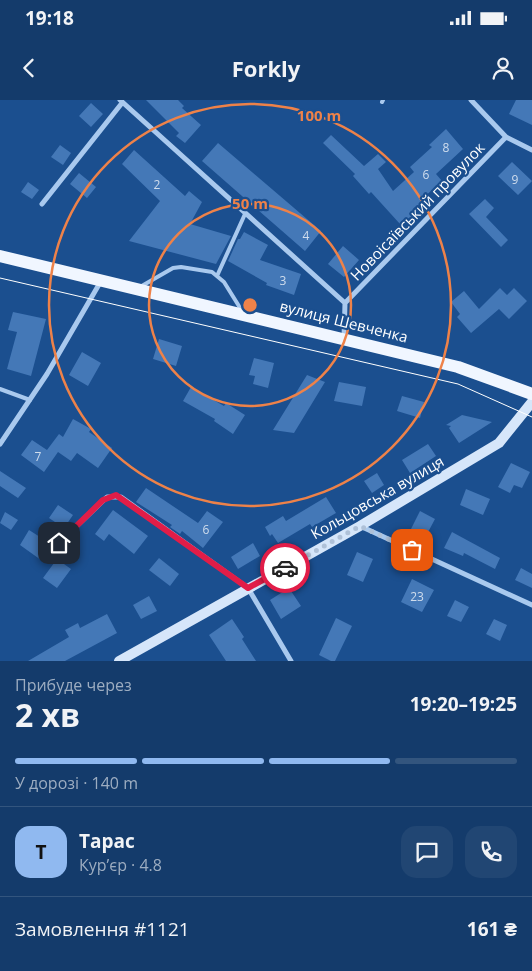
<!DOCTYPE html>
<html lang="uk">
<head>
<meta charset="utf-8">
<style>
	body { margin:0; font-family:"Open Sans",sans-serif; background:#214673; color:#f1f3f6; height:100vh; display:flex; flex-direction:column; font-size:19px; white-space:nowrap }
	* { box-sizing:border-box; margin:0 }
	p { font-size:16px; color:#9dadc1 }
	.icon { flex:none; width:28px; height:28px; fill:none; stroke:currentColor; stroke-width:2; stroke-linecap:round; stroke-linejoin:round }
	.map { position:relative; height:561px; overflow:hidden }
	.sheet { display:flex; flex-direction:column; background:#143b6b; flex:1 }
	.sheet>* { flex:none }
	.pin { position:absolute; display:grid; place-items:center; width:42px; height:42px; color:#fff; margin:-21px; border-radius:10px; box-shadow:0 2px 8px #0006 }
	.courier { position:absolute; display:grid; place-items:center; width:50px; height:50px; margin:-25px; border:4px solid #e11d48; border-radius:50%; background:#fff; color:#222; box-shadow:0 1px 6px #0007 }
	.head em { font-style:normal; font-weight:700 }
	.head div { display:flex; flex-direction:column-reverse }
	.head { display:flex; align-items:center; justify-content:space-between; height:85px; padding:0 15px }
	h1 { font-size:32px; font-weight:700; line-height:38px }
	.bar { display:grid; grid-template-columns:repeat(4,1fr); gap:8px 5px; align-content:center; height:60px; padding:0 15px }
	.bar i { height:6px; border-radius:4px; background:#33557e }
	.bar .selected { background:#90b9f0 }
	.bar p { grid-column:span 4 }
	.line { display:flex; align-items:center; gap:12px; padding:0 15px; border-top:1px solid #33557e }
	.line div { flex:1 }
	.round { display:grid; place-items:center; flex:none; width:52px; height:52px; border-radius:15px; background:#214673 }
	.status { display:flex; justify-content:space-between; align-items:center; height:35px; padding:0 25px; background:#143b6b; direction:ltr }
	.status svg { height:14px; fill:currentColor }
	header { display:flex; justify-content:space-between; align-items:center; height:65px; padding:0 15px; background:#143b6b; font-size:22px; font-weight:700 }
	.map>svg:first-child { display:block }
</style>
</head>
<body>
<div class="status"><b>19:18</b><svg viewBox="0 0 49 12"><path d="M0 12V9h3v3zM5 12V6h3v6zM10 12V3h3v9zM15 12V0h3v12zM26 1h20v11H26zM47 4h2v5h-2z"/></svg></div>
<header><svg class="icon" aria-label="back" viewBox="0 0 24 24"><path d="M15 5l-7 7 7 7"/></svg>Forkly<svg class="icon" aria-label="person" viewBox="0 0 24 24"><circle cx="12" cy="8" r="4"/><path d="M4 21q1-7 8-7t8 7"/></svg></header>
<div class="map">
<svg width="532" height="561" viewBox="0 0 532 561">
	<rect width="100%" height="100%" fill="#1b4f8f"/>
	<path fill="#4478b7" d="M146,0H178L184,6L182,8L201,25L185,43L176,36L179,33Z
		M516,0H532V25L509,14Z
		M91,3L103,14L91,27L79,16Z
		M446,29L463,49L436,74L442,81L421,100L425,108L406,124L403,121L400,124L371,92L369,94L353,76L355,74L323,43L331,35L364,66L378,54L386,62L378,69L393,91L414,72L410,67L432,47L429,45Z
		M218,43L321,131L305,151L202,61Z
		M60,45L71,53L63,65L51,57Z
		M134,50L185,96L189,91L202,102L190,124L231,136L216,164L129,141L160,101L122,64Z
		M512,62L532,81L518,95L498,76Z
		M79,73L96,87L87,98L70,84Z
		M28,82L39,90L32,99L21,92Z
		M485,99L494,108L486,117L508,140L501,147L469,114Z
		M244,132L268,145L260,160L301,174L294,195L266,185L267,183L228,161L238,139H240Z
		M343,146L359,160L344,177L328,164Z
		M500,188L507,195L514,188L527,201L509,219L499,209L471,233L457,217L460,214L451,202L464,191L479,209Z
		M13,212L46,219L31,276L7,269L17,232L8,230Z
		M159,239L182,246L176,266L153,259Z
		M82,252L101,263L88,286L69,275Z
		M254,258L274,263L268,288L253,284L255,276L249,275Z
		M307,275L325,282L294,333L273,330Z
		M339,282L366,287L362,306L334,301Z
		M191,287L224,306L226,303L245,315L233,334L214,321L215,319L183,301Z
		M402,296L424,302L420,318L397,311Z
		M462,315L492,322L459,343L449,328L451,326L446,325Z
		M73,319L91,329L89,332L112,348L98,368L77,353L71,361L58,352L44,372L21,355L32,340L47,350L59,334L63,337Z
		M428,344L436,356L410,373L402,360Z
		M511,363L530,372L522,388L514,385L510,393L498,387Z
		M0,371L26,388L18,398L0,386Z
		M377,373L384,385L372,393L364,381Z
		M146,388L198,423L207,411L223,422L203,448L182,431L180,434L170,427L172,425L136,402Z
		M466,389L490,399L483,415L460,405Z
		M326,397L336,413L312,427L310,424L278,443L272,434L270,436L265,427L283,416L286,421Z
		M58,405L73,415L64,428L49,418Z
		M113,410L148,436L134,454L109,434L104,441L95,434Z
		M420,411L435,419L426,436L411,429Z
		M5,412L18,420L11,430L0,423Z
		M29,430L51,444L41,460L20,445Z
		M452,432L500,458L495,469L464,453L463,456L444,448Z
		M253,443L260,456L238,469L231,457Z
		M357,452L373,459L363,482L347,475Z
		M159,458L179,474L170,486L149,470Z
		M57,459L71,469L57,488L43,478Z
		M521,468L532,474V488L515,480Z
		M412,479L434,490L422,512L401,502Z
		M289,488L301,506L281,519L270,500Z
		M149,496L157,511L141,519L133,505Z
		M455,500L469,507L461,522L447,516Z
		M107,514L117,533L65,561H28L69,537L65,530L78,523L80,528Z
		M336,518L352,526L335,561H331L319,555Z
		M232,519L244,537L242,539L256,561H226L209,535Z
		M494,519L507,525L500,541L486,534Z"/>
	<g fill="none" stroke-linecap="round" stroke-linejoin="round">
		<path stroke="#a9c9ee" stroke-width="4" d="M382,2L383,0
			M217,176L245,114
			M140,187L173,168L181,167L212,172L224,182L242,211
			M0,289L30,300"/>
		<path stroke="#a9c9ee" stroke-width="5" d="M120,0L345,203L344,238
			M471,0L506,37L532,50
			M42,104L122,3
			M345,203L506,37
			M0,344L47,274L101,181
			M360,426L532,505
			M59,443L107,397H121L248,488L291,561"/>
		<path stroke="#d6e6fa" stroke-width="10" d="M119,561L360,426L499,343L532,302"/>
		<path stroke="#f0f6ff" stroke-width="12" d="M0,156L458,267L532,294"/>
		<path stroke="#fff" stroke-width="1" d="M0,178L458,284L532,317"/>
	</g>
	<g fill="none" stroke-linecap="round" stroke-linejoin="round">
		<path stroke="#afc1d8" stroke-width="5" stroke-dasharray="0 9" d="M285,468L360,426L412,450"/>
		<path stroke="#e11d48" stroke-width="6" d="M59,443L103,400L116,395L248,488L285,468"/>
	</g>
	<g fill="none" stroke="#ee8249" stroke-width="2.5">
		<circle cx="250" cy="205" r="101"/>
		<circle cx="250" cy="205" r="201"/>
	</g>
	<g text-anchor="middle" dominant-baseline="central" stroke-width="4.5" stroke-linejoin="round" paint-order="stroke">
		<g font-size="12" fill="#d0dded">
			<text x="446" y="47">8</text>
			<text x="426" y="74">6</text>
			<text x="515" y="79">9</text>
			<text x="157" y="84">2</text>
			<text x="306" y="135">4</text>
			<text x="283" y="180">3</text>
			<text x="38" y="356">7</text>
			<text x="206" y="429">6</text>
			<text x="417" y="496">23</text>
		</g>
		<g font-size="15" fill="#fff" stroke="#1b4f8f">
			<text transform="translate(417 111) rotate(-46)">Новоісаївський провулок</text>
			<text transform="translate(344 221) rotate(14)">вулиця Шевченка</text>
			<text transform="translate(377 397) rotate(-30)">Кольцовська вулиця</text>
		</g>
	</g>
	<circle cx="250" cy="205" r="8" fill="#ee8249" stroke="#1b4f8f" stroke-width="2.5"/>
	<g font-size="15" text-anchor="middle" font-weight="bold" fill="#ee8249" stroke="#1b4f8f" stroke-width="4.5" stroke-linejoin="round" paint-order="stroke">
		<text x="319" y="21">100 m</text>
		<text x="250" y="109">50 m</text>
	</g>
</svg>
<div class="pin" style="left:412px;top:450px;background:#ea580c"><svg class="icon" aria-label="bag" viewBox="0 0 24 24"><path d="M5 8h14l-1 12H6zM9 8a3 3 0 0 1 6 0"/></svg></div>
<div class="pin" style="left:59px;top:443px;background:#1f2937"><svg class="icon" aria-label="home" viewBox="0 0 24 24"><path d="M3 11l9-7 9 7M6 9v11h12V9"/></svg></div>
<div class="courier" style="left:285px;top:468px"><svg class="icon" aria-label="car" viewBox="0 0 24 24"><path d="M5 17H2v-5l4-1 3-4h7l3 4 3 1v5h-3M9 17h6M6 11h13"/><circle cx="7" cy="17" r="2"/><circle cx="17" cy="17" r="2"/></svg></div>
</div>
<section class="sheet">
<div class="head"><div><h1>2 хв</h1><p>Прибуде через</p></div><em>19:20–19:25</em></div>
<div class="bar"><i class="selected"></i><i class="selected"></i><i class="selected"></i><i></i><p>У дорозі · 140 m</p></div>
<div class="line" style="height:90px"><b class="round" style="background:#90b9f0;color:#111">Т</b><div><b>Тарас</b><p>Кур’єр · 4.8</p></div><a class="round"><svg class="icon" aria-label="chat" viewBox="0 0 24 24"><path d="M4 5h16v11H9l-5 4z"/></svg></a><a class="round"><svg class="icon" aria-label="phone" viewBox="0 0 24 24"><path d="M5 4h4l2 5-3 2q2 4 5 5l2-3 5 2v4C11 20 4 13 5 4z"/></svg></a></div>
<div class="line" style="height:65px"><div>Замовлення #1121</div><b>161 ₴</b></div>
</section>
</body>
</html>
